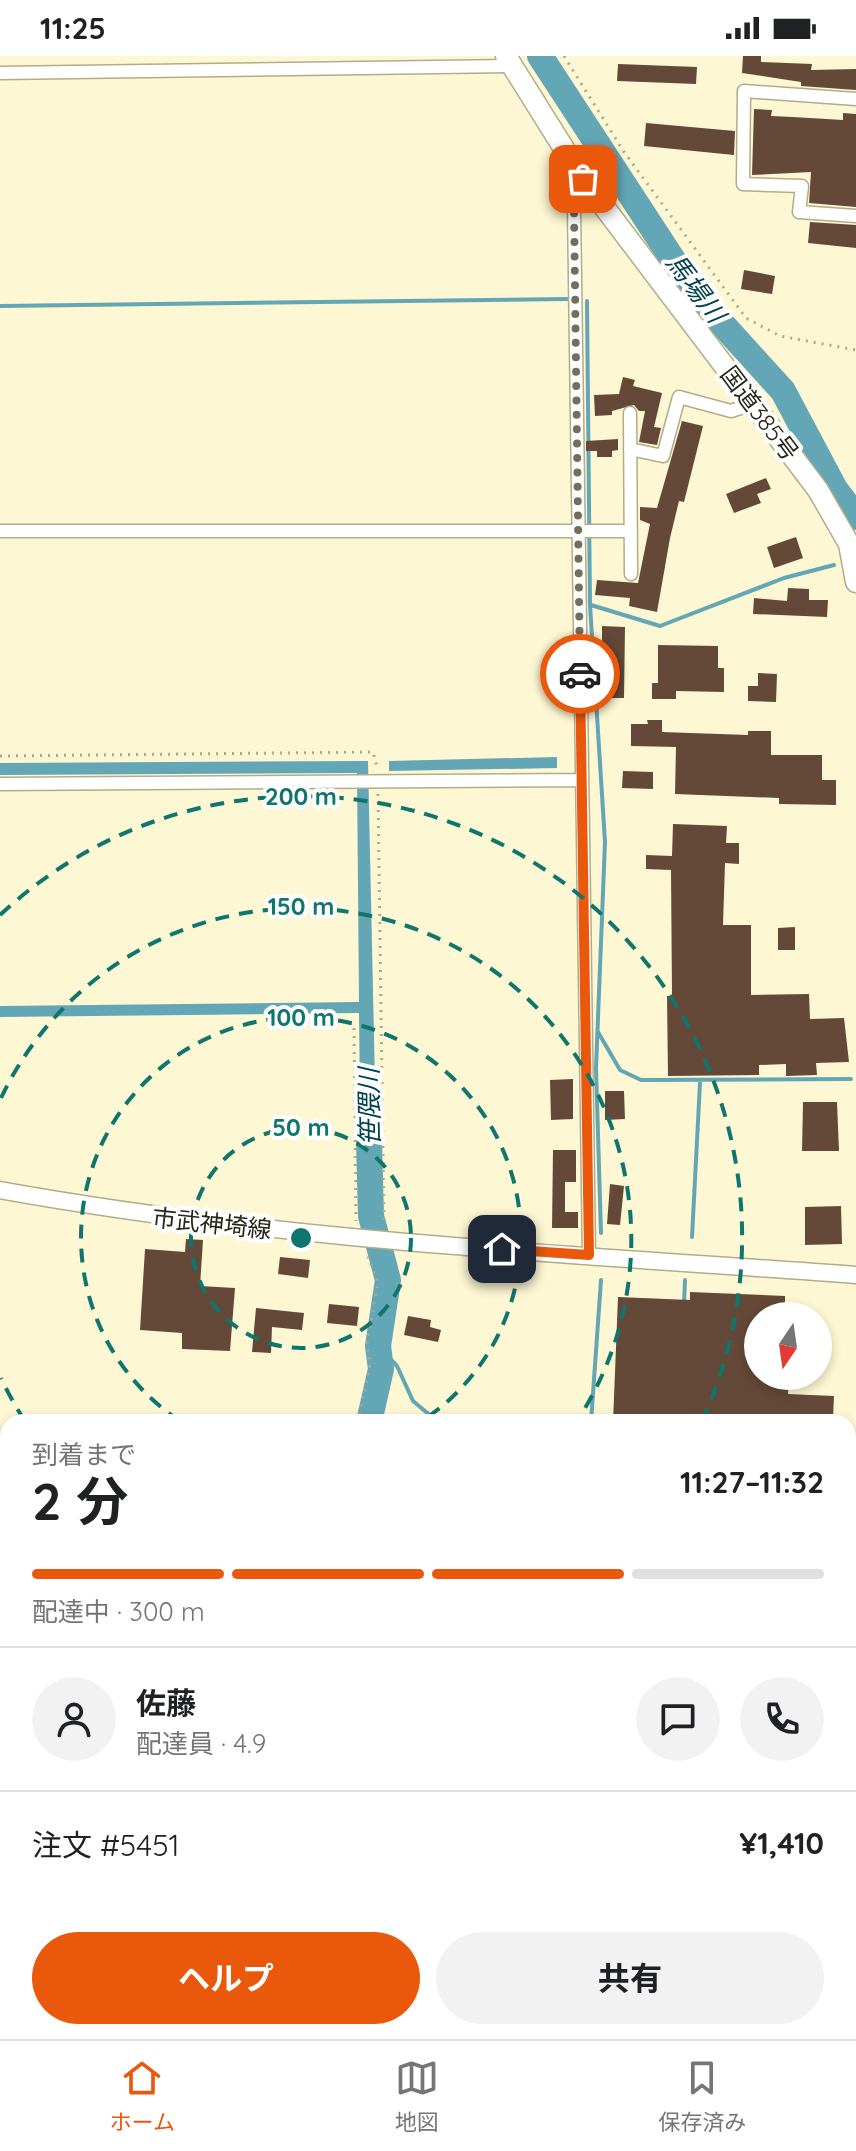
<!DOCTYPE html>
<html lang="ja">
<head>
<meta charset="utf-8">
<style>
	body { margin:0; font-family:Quicksand,"Noto Sans JP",sans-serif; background:#f2f2f2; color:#202124; height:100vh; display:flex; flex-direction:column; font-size:30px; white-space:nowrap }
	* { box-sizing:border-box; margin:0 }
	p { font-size:26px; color:#757577 }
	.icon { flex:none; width:44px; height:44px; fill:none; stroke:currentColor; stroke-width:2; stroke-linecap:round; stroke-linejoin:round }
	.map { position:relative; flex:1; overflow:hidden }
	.drawer { position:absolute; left:0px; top:1358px; width:856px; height:626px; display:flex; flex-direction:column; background:#fff; border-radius:24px 24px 0 0; box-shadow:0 4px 12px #0003 }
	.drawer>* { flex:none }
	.needle { width:52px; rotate:193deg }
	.fabs { position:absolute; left:744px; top:1246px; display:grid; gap:16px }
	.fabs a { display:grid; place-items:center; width:88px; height:88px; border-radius:50%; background:#fff; box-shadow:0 4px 12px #0003; font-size:40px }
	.pin { position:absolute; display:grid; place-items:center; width:68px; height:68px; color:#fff; margin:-34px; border-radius:16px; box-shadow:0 4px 12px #0006 }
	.courier { position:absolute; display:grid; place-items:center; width:80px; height:80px; margin:-40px; border:6px solid #ea580c; border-radius:50%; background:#fff; color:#222; box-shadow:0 2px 10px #0007 }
	.head em { font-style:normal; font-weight:700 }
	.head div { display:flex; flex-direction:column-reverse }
	.head { display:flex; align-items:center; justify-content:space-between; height:136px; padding:0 32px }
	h1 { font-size:52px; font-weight:700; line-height:60px }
	.bar { display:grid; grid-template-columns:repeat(4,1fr); gap:12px 8px; align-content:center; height:96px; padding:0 32px }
	.bar i { height:10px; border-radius:6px; background:#e0e0e0 }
	.bar .current { background:#ea580c }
	.bar p { grid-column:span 4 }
	.line { display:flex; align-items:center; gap:20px; padding:0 32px; border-top:2px solid #e0e0e0 }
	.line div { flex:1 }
	.round { display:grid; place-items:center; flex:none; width:84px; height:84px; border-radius:42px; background:#f2f2f2 }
	.action { display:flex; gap:16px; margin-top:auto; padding:16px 32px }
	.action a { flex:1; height:92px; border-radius:48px; background:#ea580c; color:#fff; font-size:32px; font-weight:700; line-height:92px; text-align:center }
	.action a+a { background:#f2f2f2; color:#202124 }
	.status { display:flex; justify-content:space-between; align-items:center; height:56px; padding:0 40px; background:#fff; direction:ltr }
	.status svg { height:22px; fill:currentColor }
	.tabs { display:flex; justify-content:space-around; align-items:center; height:112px; border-top:2px solid #e0e0e0; background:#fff; font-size:22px; color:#757577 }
	.tabs a { display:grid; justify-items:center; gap:4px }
	.tabs .current { color:#ea580c }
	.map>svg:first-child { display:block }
</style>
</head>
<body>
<div class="status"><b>11:25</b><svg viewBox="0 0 49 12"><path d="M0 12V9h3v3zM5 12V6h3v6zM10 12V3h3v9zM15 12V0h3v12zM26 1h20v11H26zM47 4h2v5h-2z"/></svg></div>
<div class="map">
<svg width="856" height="1983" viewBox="0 0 856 1983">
	<rect width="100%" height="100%" fill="#fdf7d3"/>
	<path fill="#63a6b6" d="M557,701V712L389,715V705Z
		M368,705L377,1119L361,1120L359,957L0,961V950L359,946L357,717L0,719V707Z"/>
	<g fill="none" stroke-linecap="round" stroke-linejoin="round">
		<path stroke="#63a6b6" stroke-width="4" d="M587,245L590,549L605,786L596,1012L601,1177
			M0,250L568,243
			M591,549L660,570L784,522L834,509
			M598,976L620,1014L641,1024L851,1023
			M692,1181L700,1027
			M684,1248L685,1224
			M378,1290L397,1310L413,1345L438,1366
			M591,1366L601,1224
			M848,1427L856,1428
			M658,1983V1976"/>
		<path stroke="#63a6b6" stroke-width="26" d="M540,0L696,239L783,335L835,433L856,461
			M369,1366L381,1313L378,1290L388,1224L371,1160L369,1086
			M222,1976L223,1983"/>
	</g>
	<path fill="#654938" d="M743,0H761V6L812,8L811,14L856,13V34L801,30V26L742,17Z
		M618,8L697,11L696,28L617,25Z
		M754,53L772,54L771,60L793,61L843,64V57L856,58V151L809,147L811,116L752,119Z
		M646,67L735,75L734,99L644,90Z
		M810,166L856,169V192L808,187Z
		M744,214L775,220L772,238L741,233Z
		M623,321L635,324L633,330L662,337L654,371L661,372L657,389L639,386L645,355H639L634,349L612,355V359L595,360L594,339L619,338Z
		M682,365L703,370L684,446L679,445L670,482L657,556L629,550L630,542L595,539L597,524L638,527L650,468L640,464V451L657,452Z
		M618,383V394L612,395V401H597V395H586V385Z
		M766,422L771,433L757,438L761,447L734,457L726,438Z
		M796,481L803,502L774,512L767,491Z
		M788,532L809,533V544H828L827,561L753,558L754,542L787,545Z
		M602,570L625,571L624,642H602Z
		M658,589L718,590V612H724V636L676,635V643H652V627H658Z
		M758,617L777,618L776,646L748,645V630H758Z
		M647,664H662V676L748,679V675H771V699H822V724H836V749L779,748V742L675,738L676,691L631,690V668H648Z
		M623,715L653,716V733L622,732Z
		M673,768L727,770L726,787H739V808L725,807L723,869H751V939L809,938L810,963L844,962L849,1006L816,1007L817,1019L786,1020V1008L759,1009V1019L668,1020L667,940H672L671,814L646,813V799L672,800Z
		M795,871V894H778V872Z
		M573,1023V1063L551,1064L550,1024Z
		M605,1035H624L625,1063L605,1064Z
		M803,1046H837L839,1095H802Z
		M553,1094H576V1126H565V1156H578V1172H552Z
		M610,1128L624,1130L620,1169L607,1168Z
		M841,1150L842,1188L805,1189V1151Z
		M186,1183L203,1184L200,1230L235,1232L230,1295L182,1293V1277L140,1274L145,1193L185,1196Z
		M280,1201L310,1204L308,1222L278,1218Z
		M690,1236L785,1240V1260H758V1320H789L788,1338L834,1340L833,1363L781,1360L780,1366H613L618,1241L690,1244Z
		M329,1248L359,1251L357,1270L327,1267Z
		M256,1252L304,1257L302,1274L272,1271L271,1297L252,1296Z
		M408,1260L431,1264L430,1271L441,1274L438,1286L404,1279Z"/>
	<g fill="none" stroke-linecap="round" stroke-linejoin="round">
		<g stroke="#b1ac8a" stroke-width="15">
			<path id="minor" d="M0,17L511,10
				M856,43L744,35L743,128L802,130L799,156L856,160
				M583,123L574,152L589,1199
				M630,357L631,518
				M630,393L663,400L679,341L731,355L753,348
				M0,475H631
				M0,728L582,724
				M848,1719H856
				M0,1847H8
				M86,1976V1983
				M162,1976V1983
				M244,1976L247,1983
				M416,1983V1976
				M607,1983V1976
				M706,1983L707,1976"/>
		</g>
		<g stroke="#b1ac8a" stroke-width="17">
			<path id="tertiary" d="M848,1846L856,1845"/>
		</g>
		<g stroke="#b1ac8a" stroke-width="19">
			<path id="secondary" d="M0,1134C282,1185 570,1198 856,1219"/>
		</g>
		<g stroke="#b1ac8a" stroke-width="23">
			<path id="trunk" d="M506,0L583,123L818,434L849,488L856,526"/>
		</g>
		<path stroke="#ada98e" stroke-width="3" stroke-dasharray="2 6" stroke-linecap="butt" d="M564,0L624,96L746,262L780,280L856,294
			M0,700L373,696L378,714
			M378,738L384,1170
			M354,972L356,1165
			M358,1366L370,1309L367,1287L378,1226L367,1198"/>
		<use href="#minor" stroke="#fff" stroke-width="12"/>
		<use href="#tertiary" stroke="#fff" stroke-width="14"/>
		<use href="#secondary" stroke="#fff" stroke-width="16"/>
		<use href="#trunk" stroke="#fff" stroke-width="20"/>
	</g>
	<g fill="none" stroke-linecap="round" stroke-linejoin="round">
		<path stroke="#736f5a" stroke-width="8" stroke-dasharray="0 14.4" d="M580,618L574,152L583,123"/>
		<path stroke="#ea580c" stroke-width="10" d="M502,1193L589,1199L580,618"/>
	</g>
	<g fill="none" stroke="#0f766e" stroke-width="4" stroke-dasharray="14 10">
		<circle cx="301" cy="1182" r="110"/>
		<path d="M180 1365A220 220 0 1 1 422 1365"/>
		<path d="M25 1365A331 331 0 0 1 1 1322M1 1042A331 331 0 1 1 577 1365"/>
		<path d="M0 859A441 441 0 0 1 702 1365"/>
	</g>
	<g text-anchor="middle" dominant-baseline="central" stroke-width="8" stroke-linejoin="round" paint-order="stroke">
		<g font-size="24" fill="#282619" stroke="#fff">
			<text transform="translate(760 357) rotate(53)">国道385号</text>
			<text transform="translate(212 1167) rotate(6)">市武神埼線</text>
		</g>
		<g font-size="26" font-style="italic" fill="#00424d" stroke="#fff">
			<text transform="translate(696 232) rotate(53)">馬場川</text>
			<text transform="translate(369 1051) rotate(-91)">笹隈川</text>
		</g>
	</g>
	<circle cx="301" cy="1182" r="12" fill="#0f766e" stroke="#fff" stroke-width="4"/>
	<g font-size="24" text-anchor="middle" font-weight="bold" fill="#0f766e" stroke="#fff" stroke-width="8" stroke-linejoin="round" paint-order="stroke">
		<text x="301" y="749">200 m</text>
		<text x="301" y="859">150 m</text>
		<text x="301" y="970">100 m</text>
		<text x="301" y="1080">50 m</text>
	</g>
</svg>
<div class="fabs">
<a><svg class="needle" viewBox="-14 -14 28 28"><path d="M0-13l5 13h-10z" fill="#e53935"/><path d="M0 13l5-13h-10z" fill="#757577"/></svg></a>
</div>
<div class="pin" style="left:583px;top:123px;background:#ea580c"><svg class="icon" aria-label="bag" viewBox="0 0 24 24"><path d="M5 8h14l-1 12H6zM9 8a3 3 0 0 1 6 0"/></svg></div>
<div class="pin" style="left:502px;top:1193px;background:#1f2937"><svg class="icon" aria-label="home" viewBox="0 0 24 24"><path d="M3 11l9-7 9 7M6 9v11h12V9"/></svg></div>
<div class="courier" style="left:580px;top:618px"><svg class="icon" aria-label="car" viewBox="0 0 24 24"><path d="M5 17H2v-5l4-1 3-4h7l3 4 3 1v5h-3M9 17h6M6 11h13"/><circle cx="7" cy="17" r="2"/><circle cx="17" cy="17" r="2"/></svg></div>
<section class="drawer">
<div class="head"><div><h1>2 分</h1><p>到着まで</p></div><em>11:27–11:32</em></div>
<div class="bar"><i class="current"></i><i class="current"></i><i class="current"></i><i></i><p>配達中 · 300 m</p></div>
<div class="line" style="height:144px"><a class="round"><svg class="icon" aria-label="person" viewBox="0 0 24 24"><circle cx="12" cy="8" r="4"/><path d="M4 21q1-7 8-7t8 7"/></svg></a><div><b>佐藤</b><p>配達員 · 4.9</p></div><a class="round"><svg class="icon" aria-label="chat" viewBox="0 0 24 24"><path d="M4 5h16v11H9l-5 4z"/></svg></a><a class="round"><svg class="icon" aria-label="phone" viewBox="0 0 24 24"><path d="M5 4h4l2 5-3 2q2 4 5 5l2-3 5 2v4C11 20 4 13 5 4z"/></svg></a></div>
<div class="line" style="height:104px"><div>注文 #5451</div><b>¥1,410</b></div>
<div class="action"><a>ヘルプ</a><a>共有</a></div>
</section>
</div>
<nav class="tabs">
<a class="current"><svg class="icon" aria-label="home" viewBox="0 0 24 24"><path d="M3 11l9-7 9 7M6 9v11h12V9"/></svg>ホーム</a>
<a><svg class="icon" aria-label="map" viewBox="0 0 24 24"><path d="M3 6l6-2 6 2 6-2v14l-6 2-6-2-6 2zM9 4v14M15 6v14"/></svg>地図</a>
<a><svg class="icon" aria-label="saved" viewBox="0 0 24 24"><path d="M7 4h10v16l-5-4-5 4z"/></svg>保存済み</a>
</nav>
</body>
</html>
